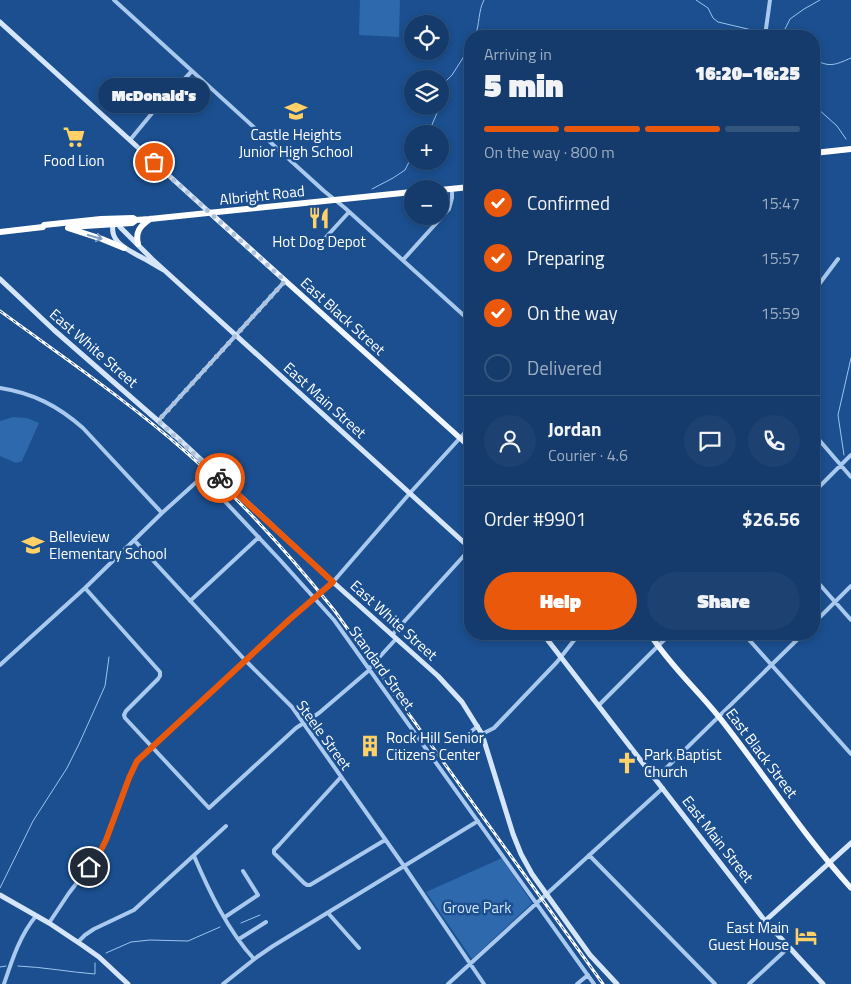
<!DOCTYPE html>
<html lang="en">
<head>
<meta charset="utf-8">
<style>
	body { margin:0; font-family:"Titillium Web",sans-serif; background:#1d4271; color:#f1f3f6; height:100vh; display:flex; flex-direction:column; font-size:19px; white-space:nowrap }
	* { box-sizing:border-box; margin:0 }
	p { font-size:16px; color:#9dadc1 }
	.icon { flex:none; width:28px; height:28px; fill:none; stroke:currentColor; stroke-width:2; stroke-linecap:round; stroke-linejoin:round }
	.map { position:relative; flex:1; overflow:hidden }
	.details { position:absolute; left:464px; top:30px; width:356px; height:610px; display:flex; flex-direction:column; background:#143b6b; border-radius:20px; box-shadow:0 2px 8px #0003,0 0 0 1px #33557e }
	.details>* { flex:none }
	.fabs { position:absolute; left:404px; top:15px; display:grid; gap:10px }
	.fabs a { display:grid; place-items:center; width:45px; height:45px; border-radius:50%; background:#143b6b; box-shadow:0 2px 8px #0003,0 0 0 1px #33557e; font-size:25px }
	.pin { position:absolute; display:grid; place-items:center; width:42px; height:42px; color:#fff; margin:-21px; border:2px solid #fff; border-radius:50%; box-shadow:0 1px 5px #0007 }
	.courier { position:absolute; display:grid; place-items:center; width:50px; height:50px; margin:-25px; border:4px solid #ea580c; border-radius:50%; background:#fff; color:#222; box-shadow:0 1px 6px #0007 }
	.bubble { position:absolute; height:35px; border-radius:18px; background:#143b6b; box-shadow:0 2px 8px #0003,0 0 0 1px #33557e; font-size:16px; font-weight:800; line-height:35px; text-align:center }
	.overview em { font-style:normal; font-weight:800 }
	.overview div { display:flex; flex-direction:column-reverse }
	.overview { display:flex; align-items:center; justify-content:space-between; height:85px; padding:0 20px }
	h1 { font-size:32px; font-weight:800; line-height:38px }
	.bar { display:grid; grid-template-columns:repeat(4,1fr); gap:8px 5px; align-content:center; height:60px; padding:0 20px }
	.bar i { height:6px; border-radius:4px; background:#33557e }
	.bar .active { background:#ea580c }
	.bar p { grid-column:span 4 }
	.line { display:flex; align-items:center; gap:12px; padding:0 20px; border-top:1px solid #33557e }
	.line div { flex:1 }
	.round { display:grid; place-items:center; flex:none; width:52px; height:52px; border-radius:26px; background:#1d4271 }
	ol { padding:0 20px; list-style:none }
	li { display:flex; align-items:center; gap:15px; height:55px }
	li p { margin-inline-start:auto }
	li .icon { padding:5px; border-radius:50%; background:#ea580c; color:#fff; stroke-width:4 }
	li:last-child { color:#9dadc1 }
	li i { width:28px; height:28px; border:2px solid #33557e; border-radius:50% }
	.cta { display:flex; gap:10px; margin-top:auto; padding:10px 20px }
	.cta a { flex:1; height:58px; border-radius:30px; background:#ea580c; color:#fff; font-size:20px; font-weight:800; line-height:58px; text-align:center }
	.cta a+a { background:#1d4271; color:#f1f3f6 }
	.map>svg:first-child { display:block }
</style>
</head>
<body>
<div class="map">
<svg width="851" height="984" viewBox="0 0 851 984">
	<rect width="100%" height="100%" fill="#1b4f8f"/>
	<path fill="#2e69ad" d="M360,0H400L399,37L359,35Z
		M13,417L27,418L39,423L22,461L16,463L0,456V421Z
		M502,858L532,903L472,959L426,892Z"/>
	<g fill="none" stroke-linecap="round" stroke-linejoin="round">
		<path stroke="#9cc4f0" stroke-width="1" d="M696,0L708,8L713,18L718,22L752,30L762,34
			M475,36C480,24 478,11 484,0
			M768,36H779
			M777,36L784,31L790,19L804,9L820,0
			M814,59C829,68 835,65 851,58
			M440,95L442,85L452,75L470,47
			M814,98L817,108L837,126L846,139
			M428,134L437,113L438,106
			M372,189L393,178L405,170L412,156
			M844,455L838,415L851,358
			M0,888L33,821L67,768L79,744L105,686L109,657
			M241,923L260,915
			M106,953L131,942L150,940L188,941L220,927
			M18,966C43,967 69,972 95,974V963
			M0,967L6,966"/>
		<path stroke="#a9c9ee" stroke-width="4" d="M114,0L324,191L345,208L470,321
			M765,36L770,0
			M130,140L153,112L192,71
			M318,246L349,212
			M403,260L449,209L452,198V188
			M814,291L838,259
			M0,388C33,393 58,406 83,428L162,513
			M158,421L285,281
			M814,434L851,477
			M814,492L851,455
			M134,540L245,660L292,707L404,866L484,984
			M814,578L851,620
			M85,588L160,672V676L158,679L126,711L124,715L125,718L209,808L296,728L319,713L367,672L373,664L396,639
			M190,601L259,537
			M814,623L851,586
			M744,634L851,754
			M392,635L470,549
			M0,665L85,588L162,513L202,477L280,560L334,620L594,984
			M599,705L670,634
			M482,734L494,728L557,662L579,634
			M456,743L478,726
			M341,777L279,845L274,850V853L304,883L307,885H310L385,840
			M655,779L803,634
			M589,855L715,984
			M194,856C209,891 228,931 254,959
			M328,913L359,948
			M225,917L258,895L243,871
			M49,923L69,893L99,854L106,840L129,778L137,761L290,619L333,582L410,493L470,427
			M239,939L266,922
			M78,942L85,935L94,929L134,910L226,826
			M4,984C12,960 20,935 36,916
			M223,984L257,957L273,946L478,821
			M448,984L663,788
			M577,984L588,975
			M749,984L789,947"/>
		<path stroke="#d6e6fa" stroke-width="5" d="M0,22L209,212
			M164,270C155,265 147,260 139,256C124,248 106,239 115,219L120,227L152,259L470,548
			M0,279L54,330L180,440L333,582L438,676L462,702L482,734L513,834L521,854L532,874L590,955L617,984
			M543,634L765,921L823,984
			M0,895L49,923L82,945L99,957L128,984
			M765,921L851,843"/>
		<path stroke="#f0f6ff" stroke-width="5.5" d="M209,212L470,447
			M650,634C670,666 700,692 723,722C766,777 804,836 851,888"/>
		<path stroke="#fff" stroke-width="6" d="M814,153L851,149
			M440,190L470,187
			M69,227L132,223L136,220
			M68,228L102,239L124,248
			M0,232L43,227L44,225L101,219L133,218L136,220L150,219L412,192
			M138,244C135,232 140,226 150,219"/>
		<g stroke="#fff" stroke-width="3">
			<path id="rail" d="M0,311C63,357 128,401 187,453C241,500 289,554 334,610L603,984"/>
		</g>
		<use href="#rail" stroke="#1b4f8f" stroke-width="1" stroke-dasharray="4" stroke-linecap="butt"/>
	</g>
	<defs><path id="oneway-shaft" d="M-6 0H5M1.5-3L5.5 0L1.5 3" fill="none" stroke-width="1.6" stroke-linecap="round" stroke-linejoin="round" transform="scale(1.25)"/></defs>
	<use stroke="#829ec1" href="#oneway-shaft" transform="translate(95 237) rotate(16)"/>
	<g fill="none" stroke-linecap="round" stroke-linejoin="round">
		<path stroke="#afc1d8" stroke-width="5" stroke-dasharray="0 9" d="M154,162L285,281L158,421L220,478"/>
		<path stroke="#ea580c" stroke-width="6" d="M89,867L99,854L106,840L129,778L137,761L290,619L333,582L220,478"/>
	</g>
	<defs>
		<g id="school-bare" transform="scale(1.725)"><path d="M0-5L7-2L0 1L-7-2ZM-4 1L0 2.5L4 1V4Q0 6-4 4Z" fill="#ffd166" stroke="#1b4f8f" stroke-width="2.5" paint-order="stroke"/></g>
		<g id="supermarket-bare" transform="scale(1.725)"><path d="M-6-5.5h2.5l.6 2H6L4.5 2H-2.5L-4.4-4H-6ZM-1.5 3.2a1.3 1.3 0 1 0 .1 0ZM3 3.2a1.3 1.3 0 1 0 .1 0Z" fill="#ffd166" stroke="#1b4f8f" stroke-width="2.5" paint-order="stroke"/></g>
		<g id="restaurant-bare" transform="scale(1.725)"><path d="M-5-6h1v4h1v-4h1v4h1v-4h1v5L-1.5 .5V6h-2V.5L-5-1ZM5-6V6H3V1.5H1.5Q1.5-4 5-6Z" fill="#ffd166" stroke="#1b4f8f" stroke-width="2.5" paint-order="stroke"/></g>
		<g id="building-bare" transform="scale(1.725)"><path d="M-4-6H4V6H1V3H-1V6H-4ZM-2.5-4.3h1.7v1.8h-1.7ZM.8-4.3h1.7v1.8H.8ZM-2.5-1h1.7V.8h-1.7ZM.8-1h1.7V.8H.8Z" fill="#ffd166" stroke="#1b4f8f" stroke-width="2.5" paint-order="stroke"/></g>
		<g id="church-bare" transform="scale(1.725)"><path d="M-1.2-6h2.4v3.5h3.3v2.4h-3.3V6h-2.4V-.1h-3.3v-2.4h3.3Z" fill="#ffd166" stroke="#1b4f8f" stroke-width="2.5" paint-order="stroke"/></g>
		<g id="hotel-bare" transform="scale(1.725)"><path d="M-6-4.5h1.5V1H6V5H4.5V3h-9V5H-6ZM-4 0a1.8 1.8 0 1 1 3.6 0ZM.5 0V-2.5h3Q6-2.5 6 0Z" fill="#ffd166" stroke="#1b4f8f" stroke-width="2.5" paint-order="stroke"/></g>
	</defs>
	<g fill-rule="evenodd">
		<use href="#school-bare" x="296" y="111"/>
		<use href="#supermarket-bare" x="74" y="137"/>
		<use href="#restaurant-bare" x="319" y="218"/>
		<use href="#school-bare" x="33" y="545"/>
		<use href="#building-bare" x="370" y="746"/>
		<use href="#church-bare" x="627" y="763"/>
		<use href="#hotel-bare" x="806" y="936"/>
	</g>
	<g text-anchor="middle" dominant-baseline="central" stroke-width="5" stroke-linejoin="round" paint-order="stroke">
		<g font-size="15" fill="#fff" stroke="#1b4f8f">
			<text x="296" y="134">Castle Heights<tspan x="296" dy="17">Junior High School</tspan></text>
			<text x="74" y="160">Food Lion</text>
			<text x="319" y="241">Hot Dog Depot</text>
			<text x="49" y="536" text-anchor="start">Belleview<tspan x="49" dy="17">Elementary School</tspan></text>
			<text x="386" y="737" text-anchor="start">Rock Hill Senior<tspan x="386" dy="17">Citizens Center</tspan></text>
			<text x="644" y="754" text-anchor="start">Park Baptist<tspan x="644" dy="17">Church</tspan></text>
			<text x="789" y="927" text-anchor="end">East Main<tspan x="789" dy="17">Guest House</tspan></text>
		</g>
		<g font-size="15" fill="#fff" stroke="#1b4f8f">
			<text transform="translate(262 195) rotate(-6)">Albright Road</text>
			<text transform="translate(343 316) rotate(42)">East Black Street</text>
			<text transform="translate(94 348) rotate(41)">East White Street</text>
			<text transform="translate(325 400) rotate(42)">East Main Street</text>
			<text transform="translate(394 620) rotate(42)">East White Street</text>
			<text transform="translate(382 668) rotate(54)">Standard Street</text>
			<text transform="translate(324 735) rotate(54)">Steele Street</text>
			<text transform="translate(762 753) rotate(53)">East Black Street</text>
			<text transform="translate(718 839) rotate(52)">East Main Street</text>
		</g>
		<g font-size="15" fill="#cfe3fa" stroke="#1b4f8f">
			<text x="477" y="907">Grove Park</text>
		</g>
	</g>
</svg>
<div class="fabs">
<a><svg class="icon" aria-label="locate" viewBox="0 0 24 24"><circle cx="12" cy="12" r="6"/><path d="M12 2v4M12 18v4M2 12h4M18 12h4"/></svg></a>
<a><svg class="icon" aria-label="layers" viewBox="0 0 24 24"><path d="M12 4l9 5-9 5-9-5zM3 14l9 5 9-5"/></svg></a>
<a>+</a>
<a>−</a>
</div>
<div class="pin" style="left:154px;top:162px;background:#ea580c"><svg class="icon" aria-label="bag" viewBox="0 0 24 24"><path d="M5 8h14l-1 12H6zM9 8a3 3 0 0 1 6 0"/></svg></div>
<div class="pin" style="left:89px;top:867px;background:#1f2937"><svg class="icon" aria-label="home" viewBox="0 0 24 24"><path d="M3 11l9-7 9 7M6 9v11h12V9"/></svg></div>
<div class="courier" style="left:220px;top:478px"><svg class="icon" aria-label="bike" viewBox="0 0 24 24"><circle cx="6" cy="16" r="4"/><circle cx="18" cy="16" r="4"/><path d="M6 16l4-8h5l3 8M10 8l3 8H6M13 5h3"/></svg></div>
<div class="bubble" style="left:98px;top:78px;width:112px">McDonald's</div>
<section class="details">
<div class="overview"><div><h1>5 min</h1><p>Arriving in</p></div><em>16:20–16:25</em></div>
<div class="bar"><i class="active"></i><i class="active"></i><i class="active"></i><i></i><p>On the way · 800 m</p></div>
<ol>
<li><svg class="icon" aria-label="check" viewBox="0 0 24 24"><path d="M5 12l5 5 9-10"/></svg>Confirmed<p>15:47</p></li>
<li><svg class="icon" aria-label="check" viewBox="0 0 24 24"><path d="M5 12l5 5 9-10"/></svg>Preparing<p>15:57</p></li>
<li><svg class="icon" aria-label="check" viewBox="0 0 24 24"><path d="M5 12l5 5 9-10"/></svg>On the way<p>15:59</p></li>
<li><i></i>Delivered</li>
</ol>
<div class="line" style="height:90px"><a class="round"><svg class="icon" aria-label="person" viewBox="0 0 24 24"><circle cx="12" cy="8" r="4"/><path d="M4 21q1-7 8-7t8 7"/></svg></a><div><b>Jordan</b><p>Courier · 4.6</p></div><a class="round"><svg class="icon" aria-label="chat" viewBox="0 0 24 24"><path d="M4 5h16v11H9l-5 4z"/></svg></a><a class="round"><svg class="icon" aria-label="phone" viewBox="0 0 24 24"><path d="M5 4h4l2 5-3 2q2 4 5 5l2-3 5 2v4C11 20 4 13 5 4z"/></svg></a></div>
<div class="line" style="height:65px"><div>Order #9901</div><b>$26.56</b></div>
<div class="cta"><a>Help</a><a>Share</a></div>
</section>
</div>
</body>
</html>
